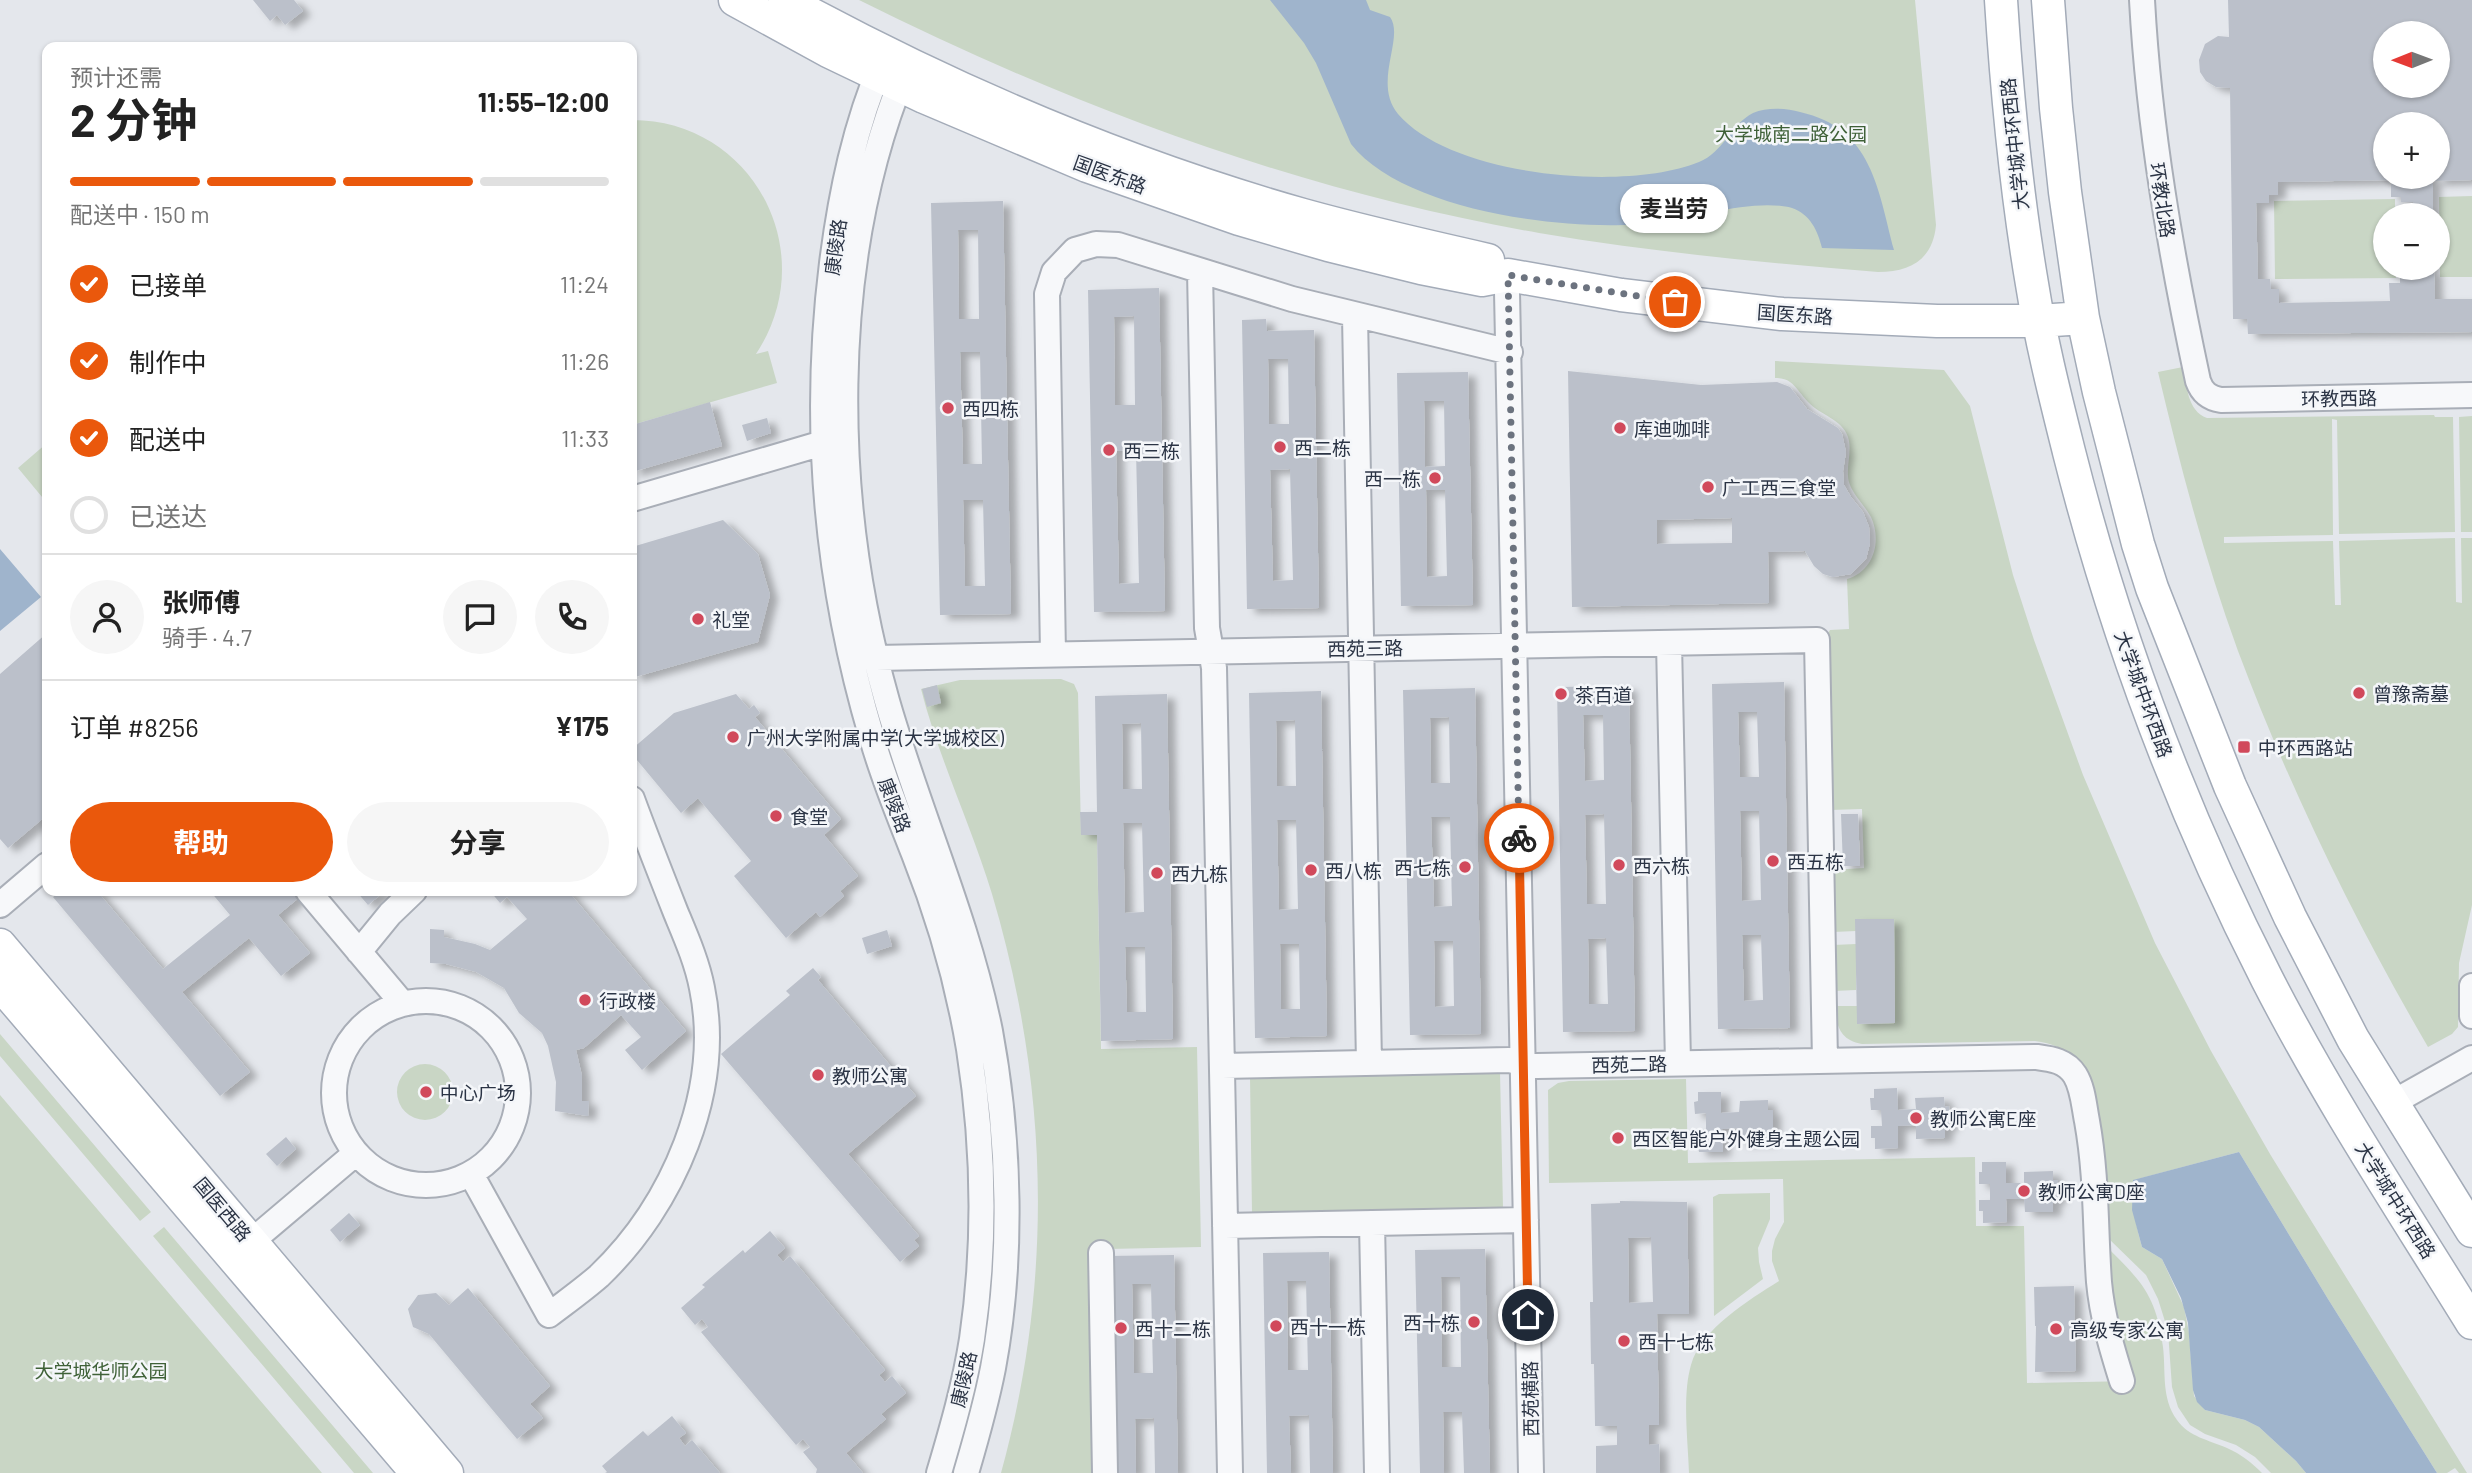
<!DOCTYPE html>
<html lang="zh">
<head>
<meta charset="utf-8">
<style>
	body { margin:0; font-family:Barlow,"Noto Sans SC",sans-serif; background:#f6f6f6; color:#222; height:100vh; display:flex; flex-direction:column; font-size:26px; white-space:nowrap }
	* { box-sizing:border-box; margin:0 }
	p { font-size:23px; color:#767676 }
	.icon { flex:none; width:38px; height:38px; fill:none; stroke:currentColor; stroke-width:2; stroke-linecap:round; stroke-linejoin:round }
	.map { position:relative; flex:1; overflow:hidden }
	.details { position:absolute; left:42px; top:42px; width:595px; height:854px; display:flex; flex-direction:column; background:#fff; border-radius:14px; box-shadow:0 2px 5px #0004 }
	.details>* { flex:none }
	.needle { width:46px; rotate:269deg }
	.controls { position:absolute; left:2373px; top:21px; display:grid; gap:14px }
	.controls a { display:grid; place-items:center; width:77px; height:77px; border-radius:50%; background:#fff; box-shadow:0 2px 5px #0004; font-size:35px }
	.pin { position:absolute; display:grid; place-items:center; width:60px; height:60px; color:#fff; margin:-30px; border:4px solid #fff; border-radius:50%; box-shadow:0 2px 7px #0007 }
	.courier { position:absolute; display:grid; place-items:center; width:70px; height:70px; margin:-35px; border:5px solid #ea580c; border-radius:50%; background:#fff; color:#222; box-shadow:0 2px 9px #0007 }
	.bubble { position:absolute; height:49px; border-radius:24px; background:#fff; box-shadow:0 2px 5px #0004; font-size:23px; font-weight:700; line-height:49px; text-align:center }
	.overview em { font-style:normal; font-weight:700 }
	.overview div { display:flex; flex-direction:column-reverse }
	.overview { display:flex; align-items:center; justify-content:space-between; height:119px; padding:0 28px }
	h1 { font-size:46px; font-weight:700; line-height:52px }
	.bar { display:grid; grid-template-columns:repeat(4,1fr); gap:10px 7px; align-content:center; height:84px; padding:0 28px }
	.bar i { height:9px; border-radius:5px; background:#e0e0e0 }
	.bar .active { background:#ea580c }
	.bar p { grid-column:span 4 }
	.line { display:flex; align-items:center; gap:18px; padding:0 28px; border-top:2px solid #e0e0e0 }
	.line div { flex:1 }
	.round { display:grid; place-items:center; flex:none; width:74px; height:74px; border-radius:37px; background:#f6f6f6 }
	ol { padding:0 28px; list-style:none }
	li { display:flex; align-items:center; gap:21px; height:77px }
	li p { margin-inline-start:auto }
	li .icon { padding:7px; border-radius:50%; background:#ea580c; color:#fff; stroke-width:4 }
	li:last-child { color:#767676 }
	li i { width:38px; height:38px; border:4px solid #e0e0e0; border-radius:50% }
	.action { display:flex; gap:14px; margin-top:auto; padding:14px 28px }
	.action a { flex:1; height:80px; border-radius:42px; background:#ea580c; color:#fff; font-size:28px; font-weight:700; line-height:80px; text-align:center }
	.action a+a { background:#f6f6f6; color:#222 }
	.map>svg:first-child { display:block }
</style>
</head>
<body>
<div class="map">
<svg width="2472" height="1473" viewBox="0 0 2472 1473">
	<defs>
		<filter id="shadow"><feDropShadow dx="8" dy="4.5" stdDeviation="3.5" flood-color="#0004"/></filter>
	</defs>
	<rect width="100%" height="100%" fill="#e4e7ec"/>
	<path fill="#c9d6c5" d="M859,0H1915L1936,225C1933,259 1911,272 1878,272C1765,263 1652,252 1539,233C1302,192 1073,107 859,0Z
		M632,120C753,120 823,253 756,354L768,351L777,383L632,425Z
		M2472,196V277H2440L2439,197Z
		M2395,199V215H2385V268H2396V278L2275,279L2274,201Z
		M1775,361L1944,370L1970,406L2013,575L2034,640L2083,775L2155,943L2211,1051L2270,1154L2467,1473H2459L2455,1468L2447,1473H2437L2328,1299L2239,1152L2134,1180C2132,1206 2135,1222 2142,1247L2162,1259L2184,1307L2189,1333L2194,1396L2205,1410L2245,1420L2259,1427L2296,1461L2306,1473H2271L2255,1457L2236,1445L2205,1434L2190,1425L2178,1407L2172,1387L2168,1331L2158,1299L2146,1275L2107,1237L2077,1061C2065,1049 2052,1043 2035,1041L1862,1044C1840,1040 1837,1027 1834,1006H1857V1024L1895,1023L1894,919L1856,931L1833,932L1831,870L1864,868L1862,809L1830,810L1827,635L1830,630L1849,629L1847,579C1874,571 1882,541 1871,517C1865,506 1855,497 1850,485C1844,470 1853,453 1848,437C1842,419 1820,415 1808,402C1802,396 1797,387 1790,382C1786,379 1780,378 1775,378Z
		M2183,367C2187,385 2187,411 2207,418L2434,415L2435,417H2453L2455,532L2339,534L2337,420L2332,419L2333,535L2224,537V543L2333,541L2335,605H2341L2339,541L2455,538L2456,602L2462,603L2461,538H2472V905L2459,963L2458,1027L2452,1034L2428,1047C2354,920 2290,789 2238,651C2205,561 2180,465 2158,372Z
		M2472,416V532H2461L2459,417Z
		M47,443V503L18,468Z
		M1061,679L1074,684L1078,693L1081,834L1097,835L1101,1049L1197,1047L1201,1247L1108,1249L1098,1473H1001C1054,1280 1049,1086 992,894C971,825 939,759 921,689L960,680Z
		M1856,944V990L1834,991L1833,945Z
		M0,1034L151,1212L140,1221L0,1056Z
		M397 1092a28 28 0 1 1 56 0a28 28 0 1 1-56 0Z
		M1500,1072L1503,1208L1252,1213L1250,1077Z
		M1686,1079L1688,1163L1975,1157L1976,1226H2024L2027,1383L2132,1381L2116,1327L2107,1247C2142,1282 2156,1295 2163,1347C2166,1372 2161,1398 2177,1420C2189,1437 2209,1440 2227,1448C2241,1454 2252,1463 2262,1473H1689C1688,1441 1682,1396 1691,1365C1701,1329 1749,1300 1779,1281L1772,1261V1251L1775,1239L1784,1222L1783,1179L1549,1183L1548,1090L1558,1083L1569,1081Z
		M0,1095L322,1473H0Z
		M1770,1193V1219L1758,1248L1759,1262L1763,1279L1714,1316L1713,1197L1719,1194Z
		M164,1227L373,1473H354L153,1236Z"/>
	<path fill="#9fb4cc" d="M1270,0H1366L1370,10L1390,17C1405,38 1372,82 1398,114C1452,177 1626,192 1699,162C1723,153 1731,124 1753,113C1767,107 1786,108 1800,112C1872,128 1878,189 1894,250L1822,248C1818,231 1810,214 1792,208C1756,198 1697,217 1660,222C1578,234 1405,213 1351,144L1316,63L1304,43Z
		M0,549L41,597L0,631Z
		M2239,1152L2328,1299L2437,1473H2306L2296,1461L2259,1427L2245,1420L2205,1410L2197,1402L2193,1390L2188,1323L2181,1298L2162,1259L2142,1247L2132,1210L2133,1180Z"/>
	<path fill="#bbc0ca" fill-rule="evenodd" filter="url(#shadow)" d="M253,0H294L303,11L285,25L277,15L270,21Z
		M2228,0H2472V180L2433,181V215H2413V202H2401V197H2391V180L2278,182V195H2269V203H2256L2258,279H2270L2271,289H2279V303L2390,301L2389,283H2400V278L2414,277V268H2434L2435,299H2472V332L2248,334L2247,319H2233L2230,88L2216,87L2206,81L2200,72L2199,60L2205,44L2218,36L2229,37ZM2385,33H2438V86H2385ZM2385,124H2438V177H2385Z
		M1003,201L1011,614L940,615L931,203ZM958,230H978L979,319H959ZM960,352H980L982,464H963ZM963,500H983L985,586H965Z
		M1159,288L1165,611L1094,612L1088,290ZM1134,316L1135,405H1115L1114,317ZM1136,450L1139,583L1119,584L1116,451Z
		M1266,319L1267,331L1314,330L1319,608L1247,609L1242,320ZM1268,359H1288L1289,424H1269ZM1290,469L1293,580L1273,581L1270,470Z
		M1568,371L1701,385L1777,382L1790,387L1807,409L1838,428L1842,434L1846,452L1843,471L1844,485L1851,497L1863,512L1869,527L1870,543L1866,559L1851,574L1833,577L1823,574L1814,566L1805,551L1768,552L1769,603L1572,607ZM1732,518V543L1657,544V520Z
		M1468,372L1473,605L1401,606L1397,373ZM1424,401H1444L1445,466L1425,467ZM1426,490H1445L1447,576L1427,577Z
		M710,402L722,446L632,472V425Z
		M767,418L771,433L747,441L742,425Z
		M723,520L758,554L770,595L758,642L635,677L632,674V547Z
		M47,633V815L8,848L0,839V674Z
		M1784,682L1790,1028L1718,1029L1712,684ZM1738,712H1757L1759,777H1740ZM1740,811H1759L1761,900L1742,901ZM1742,935H1761L1763,1000L1744,1001Z
		M937,685L941,703L927,707L922,689Z
		M1629,686L1635,1031L1563,1032L1557,687ZM1583,715H1603L1604,780L1585,781ZM1604,814L1606,904H1587L1585,815ZM1606,938L1608,1004H1589L1588,939Z
		M1475,688L1481,1034L1410,1035L1403,690ZM1449,717L1450,783H1431L1430,718ZM1431,817H1450L1452,906L1434,907ZM1434,941H1453L1454,1006L1435,1007Z
		M1321,691L1327,1036L1255,1038L1249,693ZM1295,720L1296,786H1277L1276,721ZM1277,820H1296L1298,909L1279,910ZM1280,944H1299L1300,1009H1281Z
		M736,694L749,709L754,705L760,713L755,717L841,819L824,835L858,876L840,891L844,896L820,917L816,912L786,938L734,876L751,861L698,798L681,813L632,754V749L674,713Z
		M1167,694L1173,1039L1101,1041L1097,835H1081L1080,812H1097L1095,696ZM1141,723L1142,789H1123L1122,724ZM1123,823H1142L1144,912L1125,913ZM1125,947H1145L1146,1012H1127Z
		M1841,814H1858L1860,866H1843Z
		M61,891H97L163,969L230,915L210,891H307L278,915L310,953L281,976L249,938L182,992L250,1072L220,1096L53,897Z
		M356,891H385L368,905Z
		M490,891H568L686,1031L642,1070L625,1050L641,1037L621,1015L584,1048L576,1050L582,1076V1101H589L588,1116L555,1111L556,1082L548,1046L542,1033L519,1013L504,988L476,972L446,964L430,963V929L444,930V937L475,944L490,950L527,919L507,897L500,903Z
		M1855,919H1894L1895,1023L1857,1024Z
		M887,930L892,946L867,954L862,938Z
		M813,968L821,977L818,980L916,1096L848,1154L919,1236L914,1240L919,1246L900,1262L721,1054L790,995L786,991Z
		M1897,1088L1898,1110L1916,1109L1915,1098L1944,1097L1945,1107L1949,1106L1950,1127H1945V1138L1916,1139V1125L1898,1126V1148L1875,1149V1138H1871V1126H1882L1881,1110H1871L1870,1098H1874V1089Z
		M1698,1092H1721V1113L1739,1112L1740,1101L1768,1100V1110H1773V1130H1769V1141L1740,1142V1128L1722,1129L1723,1152H1699L1695,1130L1706,1129V1113L1695,1114L1694,1102L1698,1101Z
		M286,1137L296,1149L277,1166L266,1154Z
		M1982,1162H2006V1183H2024V1172L2053,1171V1180H2058V1200H2053V1212H2025L2024,1199H2006L2007,1222L1983,1223V1211H1979V1200H1990V1184H1979V1172H1982Z
		M1620,1201L1687,1202L1689,1314H1657L1659,1425H1649V1445L1659,1444L1660,1473H1596V1446L1617,1445V1426H1595L1594,1364H1591L1590,1302H1593L1591,1204L1620,1203ZM1651,1237L1653,1302L1629,1303L1628,1238Z
		M349,1213L360,1225L340,1242L330,1230Z
		M770,1231L785,1248L777,1255L783,1262L790,1256L885,1370L879,1375L885,1382L892,1376L906,1393L881,1414L886,1419L846,1453L863,1473H816L817,1469L803,1452L810,1447L803,1439L796,1445L701,1332L708,1327L702,1319L695,1325L681,1308L705,1287L702,1285L743,1250L745,1253Z
		M1485,1249L1490,1473H1464L1462,1412H1443L1444,1473H1420L1415,1250ZM1441,1277H1460L1461,1367H1442Z
		M1329,1252L1333,1473H1310L1309,1415L1289,1416L1291,1473H1267L1263,1253ZM1287,1281H1306L1308,1370H1288Z
		M1174,1255L1178,1473H1155L1154,1418L1135,1419L1136,1473H1113L1108,1256ZM1132,1284H1151L1153,1373H1134Z
		M2074,1286L2076,1371L2035,1372L2036,1326H2035L2034,1287Z
		M468,1288L550,1386L530,1404L543,1418L517,1439L429,1334L413,1327L408,1309L418,1295L436,1293L449,1305Z
		M672,1416L686,1433L679,1438L685,1446L692,1440L720,1473H605L607,1472L602,1466L643,1431L648,1436Z"/>
	<g fill="none" stroke-linecap="round" stroke-linejoin="round">
		<g stroke="#a9aeb7" stroke-width="28">
			<path id="minor" d="M2142,0C2149,129 2171,255 2198,381C2202,392 2208,398 2221,400L2472,395
				M883,60C855,125 841,193 832,263C812,423 826,583 872,738C883,778 899,815 914,854C939,917 958,983 969,1049C984,1145 986,1243 972,1339C965,1384 952,1429 939,1473
				M905,71C826,263 831,504 887,701C919,813 967,917 990,1031C1010,1139 1013,1261 993,1368C986,1404 976,1439 966,1473
				M1200,271L1207,628L1214,668L1230,1473
				M1508,275L1507,292L1531,1473
				M1355,316L1369,1063
				M632,499L823,443
				M1669,643L1678,1063
				M1053,654L1047,294L1054,272L1075,250L1096,244L1118,245L1292,299L1510,352
				M876,658L1817,640L1825,1061
				M308,891L403,1004
				M0,905L47,865
				M359,952L390,914L414,891
				M2472,986V1016
				M334 1093a92 92 0 1 1 184 0a92 92 0 1 1-184 0Z
				M1222,1066L1509,1060L1537,1066L2037,1057C2052,1059 2066,1061 2075,1075C2083,1088 2084,1106 2087,1121C2097,1177 2095,1226 2099,1282C2102,1316 2112,1349 2122,1381
				M2392,1103L2472,1058
				M471,1174L549,1315C566,1302 583,1290 599,1276C673,1205 723,1091 702,988C697,962 686,937 676,913C661,875 646,837 632,799
				M1372,1223L1377,1473
				M1225,1226L1526,1220
				M239,1252L356,1153
				M1101,1253L1105,1473"/>
		</g>
		<g stroke="#a3abb8" stroke-width="35">
			<path id="major" d="M735,0L828,51L924,97L1087,166L1239,219L1328,245L1421,268L1482,280L1508,275L1621,295L1782,314L1937,321H2039L2083,318
				M785,0C948,89 1123,164 1303,215C1364,232 1426,246 1488,260
				M2001,0C2007,95 2016,190 2032,284C2041,341 2055,396 2069,452C2115,634 2181,811 2267,979C2328,1098 2402,1210 2472,1323
				M2048,0L2056,108L2065,192L2083,318L2099,392L2138,544L2152,588L2230,786L2290,917L2353,1039L2472,1231
				M0,945L447,1473
				M0,984L417,1473"/>
		</g>
		<use href="#minor" stroke="#f7f8fa" stroke-width="24"/>
		<use href="#major" stroke="#fff" stroke-width="32"/>
	</g>
	<g fill="none" stroke-linecap="round" stroke-linejoin="round">
		<path stroke="#6c737f" stroke-width="7" stroke-dasharray="0 12.6" d="M1519,838L1508,275L1675,302"/>
		<path stroke="#ea580c" stroke-width="9" d="M1519,838L1528,1315"/>
	</g>
	<g fill="#d1495b" stroke="#f4f6f9" stroke-width="2.5">
		<circle cx="948" cy="408" r="7"/>
		<circle cx="1620" cy="428" r="7"/>
		<circle cx="1280" cy="447" r="7"/>
		<circle cx="1109" cy="450" r="7"/>
		<circle cx="1435" cy="478" r="7"/>
		<circle cx="1708" cy="487" r="7"/>
		<circle cx="698" cy="619" r="7"/>
		<circle cx="2359" cy="693" r="7"/>
		<circle cx="1561" cy="694" r="7"/>
		<circle cx="733" cy="737" r="7"/>
		<rect x="2237" y="740" width="14" height="14" rx="3.5"/>
		<circle cx="776" cy="816" r="7"/>
		<circle cx="1773" cy="861" r="7"/>
		<circle cx="1619" cy="865" r="7"/>
		<circle cx="1465" cy="867" r="7"/>
		<circle cx="1311" cy="870" r="7"/>
		<circle cx="1157" cy="873" r="7"/>
		<circle cx="585" cy="1000" r="7"/>
		<circle cx="818" cy="1075" r="7"/>
		<circle cx="426" cy="1092" r="7"/>
		<circle cx="1916" cy="1118" r="7"/>
		<circle cx="1618" cy="1138" r="7"/>
		<circle cx="2024" cy="1191" r="7"/>
		<circle cx="1474" cy="1322" r="7"/>
		<circle cx="1276" cy="1326" r="7"/>
		<circle cx="1121" cy="1328" r="7"/>
		<circle cx="2056" cy="1329" r="7"/>
		<circle cx="1624" cy="1341" r="7"/>
	</g>
	<g text-anchor="middle" dominant-baseline="central" stroke-width="5" stroke-linejoin="round" paint-order="stroke">
		<g font-size="19" fill="#3f6138" stroke="#f4f6f9">
			<text x="1791" y="133">大学城南二路公园</text>
			<text x="101" y="1370">大学城华师公园</text>
		</g>
		<g font-size="19" fill="#2b3445" stroke="#f4f6f9">
			<text transform="translate(2014 144) rotate(-96)">大学城中环西路</text>
			<text transform="translate(1110 174) rotate(20)">国医东路</text>
			<text transform="translate(2163 200) rotate(81)">环教北路</text>
			<text transform="translate(835 247) rotate(-82)">康陵路</text>
			<text transform="translate(1795 314) rotate(4)">国医东路</text>
			<text transform="translate(2339 398) rotate(-1)">环教西路</text>
			<text transform="translate(1365 648) rotate(-1)">西苑三路</text>
			<text transform="translate(2144 694) rotate(70)">大学城中环西路</text>
			<text transform="translate(895 805) rotate(69)">康陵路</text>
			<text transform="translate(1629 1064) rotate(-1)">西苑二路</text>
			<text transform="translate(2396 1200) rotate(58)">大学城中环西路</text>
			<text transform="translate(223 1209) rotate(50)">国医西路</text>
			<text transform="translate(963 1379) rotate(-77)">康陵路</text>
			<text transform="translate(1530 1399) rotate(-91)">西苑横路</text>
		</g>
		<g font-size="19" fill="#2b3445" stroke="#f4f6f9" text-anchor="start">
			<text x="962" y="408">西四栋</text>
			<text x="1634" y="428">库迪咖啡</text>
			<text x="1294" y="447">西二栋</text>
			<text x="1123" y="450">西三栋</text>
			<text x="1421" y="478" text-anchor="end">西一栋</text>
			<text x="1722" y="487">广工西三食堂</text>
			<text x="712" y="619">礼堂</text>
			<text x="2373" y="693">曾豫斋墓</text>
			<text x="1575" y="694">茶百道</text>
			<text x="747" y="737">广州大学附属中学(大学城校区)</text>
			<text x="2258" y="747">中环西路站</text>
			<text x="790" y="816">食堂</text>
			<text x="1787" y="861">西五栋</text>
			<text x="1633" y="865">西六栋</text>
			<text x="1451" y="867" text-anchor="end">西七栋</text>
			<text x="1325" y="870">西八栋</text>
			<text x="1171" y="873">西九栋</text>
			<text x="599" y="1000">行政楼</text>
			<text x="832" y="1075">教师公寓</text>
			<text x="440" y="1092">中心广场</text>
			<text x="1930" y="1118">教师公寓E座</text>
			<text x="1632" y="1138">西区智能户外健身主题公园</text>
			<text x="2038" y="1191">教师公寓D座</text>
			<text x="1460" y="1322" text-anchor="end">西十栋</text>
			<text x="1290" y="1326">西十一栋</text>
			<text x="1135" y="1328">西十二栋</text>
			<text x="2070" y="1329">高级专家公寓</text>
			<text x="1638" y="1341">西十七栋</text>
		</g>
	</g>
</svg>
<div class="controls">
<a><svg class="needle" viewBox="-14 -14 28 28"><path d="M0-13l5 13h-10z" fill="#e53935"/><path d="M0 13l5-13h-10z" fill="#767676"/></svg></a>
<a>+</a>
<a>−</a>
</div>
<div class="pin" style="left:1675px;top:302px;background:#ea580c"><svg class="icon" aria-label="bag" viewBox="0 0 24 24"><path d="M5 8h14l-1 12H6zM9 8a3 3 0 0 1 6 0"/></svg></div>
<div class="pin" style="left:1528px;top:1315px;background:#1f2937"><svg class="icon" aria-label="home" viewBox="0 0 24 24"><path d="M3 11l9-7 9 7M6 9v11h12V9"/></svg></div>
<div class="courier" style="left:1519px;top:838px"><svg class="icon" aria-label="bike" viewBox="0 0 24 24"><circle cx="6" cy="16" r="4"/><circle cx="18" cy="16" r="4"/><path d="M6 16l4-8h5l3 8M10 8l3 8H6M13 5h3"/></svg></div>
<div class="bubble" style="left:1620px;top:184px;width:108px">麦当劳</div>
<section class="details">
<div class="overview"><div><h1>2 分钟</h1><p>预计还需</p></div><em>11:55–12:00</em></div>
<div class="bar"><i class="active"></i><i class="active"></i><i class="active"></i><i></i><p>配送中 · 150 m</p></div>
<ol>
<li><svg class="icon" aria-label="check" viewBox="0 0 24 24"><path d="M5 12l5 5 9-10"/></svg>已接单<p>11:24</p></li>
<li><svg class="icon" aria-label="check" viewBox="0 0 24 24"><path d="M5 12l5 5 9-10"/></svg>制作中<p>11:26</p></li>
<li><svg class="icon" aria-label="check" viewBox="0 0 24 24"><path d="M5 12l5 5 9-10"/></svg>配送中<p>11:33</p></li>
<li><i></i>已送达</li>
</ol>
<div class="line" style="height:126px"><a class="round"><svg class="icon" aria-label="person" viewBox="0 0 24 24"><circle cx="12" cy="8" r="4"/><path d="M4 21q1-7 8-7t8 7"/></svg></a><div><b>张师傅</b><p>骑手 · 4.7</p></div><a class="round"><svg class="icon" aria-label="chat" viewBox="0 0 24 24"><path d="M4 5h16v11H9l-5 4z"/></svg></a><a class="round"><svg class="icon" aria-label="phone" viewBox="0 0 24 24"><path d="M5 4h4l2 5-3 2q2 4 5 5l2-3 5 2v4C11 20 4 13 5 4z"/></svg></a></div>
<div class="line" style="height:91px"><div>订单 #8256</div><b>¥175</b></div>
<div class="action"><a>帮助</a><a>分享</a></div>
</section>
</div>
</body>
</html>
